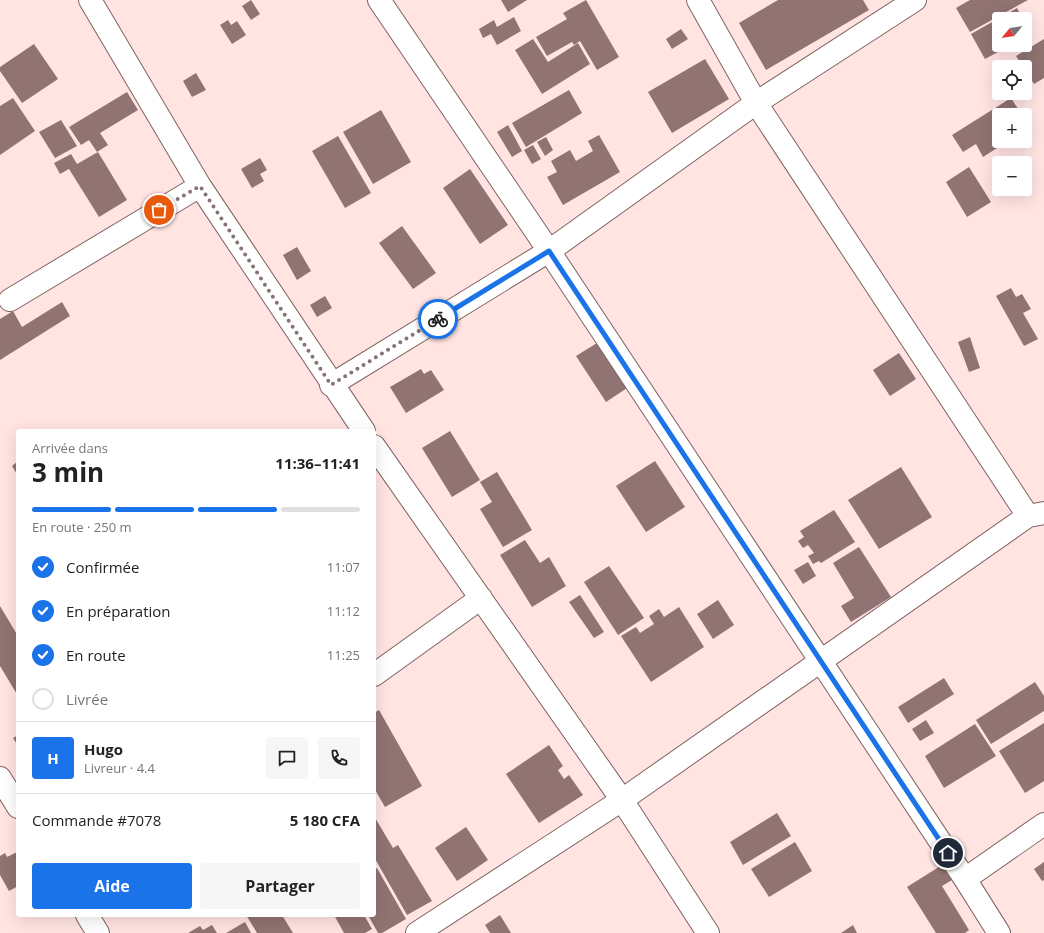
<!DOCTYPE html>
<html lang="fr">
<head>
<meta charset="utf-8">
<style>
	body { margin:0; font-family:"Open Sans",sans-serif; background:#f6f6f6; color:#222; height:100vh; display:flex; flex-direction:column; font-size:15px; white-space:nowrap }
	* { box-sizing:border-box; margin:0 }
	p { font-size:13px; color:#767676 }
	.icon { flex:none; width:22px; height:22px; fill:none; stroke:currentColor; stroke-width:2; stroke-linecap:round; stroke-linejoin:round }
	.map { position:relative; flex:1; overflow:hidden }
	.side { position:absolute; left:16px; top:429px; width:360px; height:488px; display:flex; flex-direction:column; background:#fff; border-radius:4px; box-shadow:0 4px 16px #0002 }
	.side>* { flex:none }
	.needle { width:26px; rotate:240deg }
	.tools { position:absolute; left:992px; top:12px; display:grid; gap:8px }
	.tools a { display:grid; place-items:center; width:40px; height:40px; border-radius:4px; background:#fff; box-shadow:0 4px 16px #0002; font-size:20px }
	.pin { position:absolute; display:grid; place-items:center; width:34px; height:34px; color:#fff; margin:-17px; border:2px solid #fff; border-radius:50%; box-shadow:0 1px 4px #0007 }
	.courier { position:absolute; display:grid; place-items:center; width:40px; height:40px; margin:-20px; border:3px solid #1a73e8; border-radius:50%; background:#fff; color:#222; box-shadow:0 1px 5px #0007 }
	.headline em { font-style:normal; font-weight:700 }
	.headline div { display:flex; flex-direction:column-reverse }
	.headline { display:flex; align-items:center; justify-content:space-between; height:68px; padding:0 16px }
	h1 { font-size:26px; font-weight:700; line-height:30px }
	.bar { display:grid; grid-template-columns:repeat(4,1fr); gap:6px 4px; align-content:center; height:48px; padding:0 16px }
	.bar i { height:5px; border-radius:3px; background:#e0e0e0 }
	.bar .active { background:#1a73e8 }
	.bar p { grid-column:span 4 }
	.line { display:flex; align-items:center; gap:10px; padding:0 16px; border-top:1px solid #e0e0e0 }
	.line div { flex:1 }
	.round { display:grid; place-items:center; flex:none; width:42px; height:42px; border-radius:4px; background:#f6f6f6 }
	ol { padding:0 16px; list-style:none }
	li { display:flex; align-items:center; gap:12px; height:44px }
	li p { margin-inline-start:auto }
	li .icon { padding:4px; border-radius:50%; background:#1a73e8; color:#fff; stroke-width:4 }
	li:last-child { color:#767676 }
	li i { width:22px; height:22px; border:2px solid #e0e0e0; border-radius:50% }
	.button { display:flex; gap:8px; margin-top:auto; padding:8px 16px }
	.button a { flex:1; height:46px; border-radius:4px; background:#1a73e8; color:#fff; font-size:16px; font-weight:700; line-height:46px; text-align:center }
	.button a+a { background:#f6f6f6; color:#222 }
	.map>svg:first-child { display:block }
</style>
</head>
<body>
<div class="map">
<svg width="1044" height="933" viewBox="0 0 1044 933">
	<rect width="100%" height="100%" fill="#ffe4e2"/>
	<path fill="#907372" d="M251,0L260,14L251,20L242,6Z
		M501,0H527L508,12Z
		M586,0L619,57L597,70L580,41L574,45L572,42L547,56L536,37L567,19L563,13Z
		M778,0H863L869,10L766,70L739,23Z
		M970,0H1028L970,32L956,8Z
		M1017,8L1023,19H999V45H1011L985,59L971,34Z
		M514,17L521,31L497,45L491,34L483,38L479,29L494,20L497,27Z
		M228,20L231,25L237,21L246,35L232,44L220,25Z
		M1025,23L1031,34L1025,37Z
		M681,29L688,39L672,49L666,39Z
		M533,39L548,62L578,43L590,64L542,94L515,50Z
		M1044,39V78L1034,84L1025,70V67H1023L1016,56Z
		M34,44L58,79L22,103L0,71V67Z
		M705,59L729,99L672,133L648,92Z
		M196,73L206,90L192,97L183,81Z
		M569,90L582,113L526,147L512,123Z
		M127,92L138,110L100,133L108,145L97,152L89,140L81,145L69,127Z
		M13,98L35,131L0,155V106Z
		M1011,98L1022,115H999V141H1008L983,157L976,144L963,152L952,135Z
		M381,110L411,162L373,184L343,132Z
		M61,120L77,146L55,158L39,132Z
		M508,125L522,151L512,157L497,132Z
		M599,135L620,172L563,205L547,177L557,172L551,161L570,150L576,161L593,151L588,141Z
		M338,136L371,193L345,208L312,151Z
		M546,137L553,150L545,156L537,142Z
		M533,145L541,159L532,164L524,150Z
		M98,152L127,200L99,217L69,169L60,174L54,163L71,154L77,164Z
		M260,158L267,170L260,174L264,181L252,188L241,169Z
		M969,167L991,202L967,217L946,182Z
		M470,169L508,225L480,244L443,188Z
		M402,226L436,273L413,289L379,243Z
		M297,247L311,271L297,280L283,255Z
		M1011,288L1016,297L1022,294L1031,309L1023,313L1038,339L1024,346L996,296Z
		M325,296L332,308L317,317L310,305Z
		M62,302L70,316L0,360V319L13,311L22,327Z
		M970,337L980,368L969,372L958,342Z
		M597,343L627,388L606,402L576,356Z
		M899,353L916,379L890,396L873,370Z
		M421,369L424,374L431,370L444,390L406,413L390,387Z
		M450,431L480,480L452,497L422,448Z
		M18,461V476L12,466Z
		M655,461L685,507L646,532L616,486Z
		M901,467L932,517L879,549L848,500Z
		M497,472L532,530L503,547L480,509L492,502L480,482Z
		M834,510L855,542L821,563L819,561L813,564L808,556L814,553L808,545L803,548L798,541L804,537L800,531Z
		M525,540L540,563L549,557L566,586L532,607L500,555Z
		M859,547L891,597L851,622L841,606L854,598L833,563Z
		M808,562L816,576L803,584L794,570Z
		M609,566L644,618L618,635L584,582Z
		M580,595L604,632L594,638L569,602Z
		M718,600L734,625L713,639L697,614Z
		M0,606L18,636V696L0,666Z
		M679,607L704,647L651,682L621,636L636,627L640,633L654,624L649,616L659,609L664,617Z
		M944,678L954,694L908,723L898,707Z
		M1035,682L1044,696V711L991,744L976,720Z
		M379,710L422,786L385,807L374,788V713Z
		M926,720L934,733L920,741L912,729Z
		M1044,723V781L1025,793L999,751Z
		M975,724L996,756L944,788L925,756Z
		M18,735V746L13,738Z
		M549,745L563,766L558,770L564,779L569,775L583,795L539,823L506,774Z
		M777,813L791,836L743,865L730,842Z
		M374,816L393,848L398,845L432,901L407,915L374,857Z
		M466,827L488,860L457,881L435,848Z
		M795,842L812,871L769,897L751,869Z
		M17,852L18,886L9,891L0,875V856L5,853L7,857Z
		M1044,862V880L1042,881L1034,869Z
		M942,865L952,880L942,886L969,930L965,933H936L907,887Z
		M377,868L406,919L382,933H378L368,915H374V870Z
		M246,915H282L293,933H257Z
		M334,915H364L372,929L365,933H344Z
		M500,915L511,933H490L485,925Z
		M245,922L251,933H226Z
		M212,925L217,933H188L200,926L203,930Z
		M853,925L857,933H841Z"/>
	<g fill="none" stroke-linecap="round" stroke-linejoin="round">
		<g stroke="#7f6362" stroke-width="24">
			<path id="minor" d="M90,0L200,186L364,431
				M379,0L549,251L965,879L999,933
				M698,0L756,103L1028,516L1044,513
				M10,300L200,186
				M331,385L549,251L756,103L915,0
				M374,446L622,800L708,933
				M374,675L481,598
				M0,778L18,807
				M965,879L1044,824
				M87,915L98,933
				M417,933L622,800L1028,516"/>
		</g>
		<use href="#minor" stroke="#fff" stroke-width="22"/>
	</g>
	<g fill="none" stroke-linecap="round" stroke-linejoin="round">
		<path stroke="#867473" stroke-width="4" stroke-dasharray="0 7.2" d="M159,210L200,186L331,385L438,319"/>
		<path stroke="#1a73e8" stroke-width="5" d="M438,319L549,251L948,853"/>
	</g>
</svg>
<div class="tools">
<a><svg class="needle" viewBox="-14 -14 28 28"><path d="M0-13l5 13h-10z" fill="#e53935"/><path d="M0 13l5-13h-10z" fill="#767676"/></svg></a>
<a><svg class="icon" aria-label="locate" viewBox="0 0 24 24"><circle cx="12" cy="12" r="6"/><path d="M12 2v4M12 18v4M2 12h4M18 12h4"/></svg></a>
<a>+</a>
<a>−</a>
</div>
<div class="pin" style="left:159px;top:210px;background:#ea580c"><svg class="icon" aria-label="bag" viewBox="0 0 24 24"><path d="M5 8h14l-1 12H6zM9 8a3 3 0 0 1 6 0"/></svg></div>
<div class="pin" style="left:948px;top:853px;background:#1f2937"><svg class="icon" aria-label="home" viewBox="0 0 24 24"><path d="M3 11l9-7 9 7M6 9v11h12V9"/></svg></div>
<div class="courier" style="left:438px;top:319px"><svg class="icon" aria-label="bike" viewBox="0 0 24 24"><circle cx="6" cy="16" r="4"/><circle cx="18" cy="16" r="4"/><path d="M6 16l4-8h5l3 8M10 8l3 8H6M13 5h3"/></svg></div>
<section class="side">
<div class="headline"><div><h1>3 min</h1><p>Arrivée dans</p></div><em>11:36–11:41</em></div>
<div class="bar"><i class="active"></i><i class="active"></i><i class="active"></i><i></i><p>En route · 250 m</p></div>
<ol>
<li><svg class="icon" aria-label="check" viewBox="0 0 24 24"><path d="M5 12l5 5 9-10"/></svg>Confirmée<p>11:07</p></li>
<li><svg class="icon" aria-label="check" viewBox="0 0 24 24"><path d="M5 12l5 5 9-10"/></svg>En préparation<p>11:12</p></li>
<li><svg class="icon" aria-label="check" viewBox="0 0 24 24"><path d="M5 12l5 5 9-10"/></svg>En route<p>11:25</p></li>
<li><i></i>Livrée</li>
</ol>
<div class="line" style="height:72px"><b class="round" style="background:#1a73e8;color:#fff">H</b><div><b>Hugo</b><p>Livreur · 4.4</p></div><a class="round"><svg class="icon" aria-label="chat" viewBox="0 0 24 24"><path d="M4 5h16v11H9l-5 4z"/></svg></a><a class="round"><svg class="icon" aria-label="phone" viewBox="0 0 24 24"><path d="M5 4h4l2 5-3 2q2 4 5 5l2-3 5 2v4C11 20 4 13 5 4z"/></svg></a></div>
<div class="line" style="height:52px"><div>Commande #7078</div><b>5 180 CFA</b></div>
<div class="button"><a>Aide</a><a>Partager</a></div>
</section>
</div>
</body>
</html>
